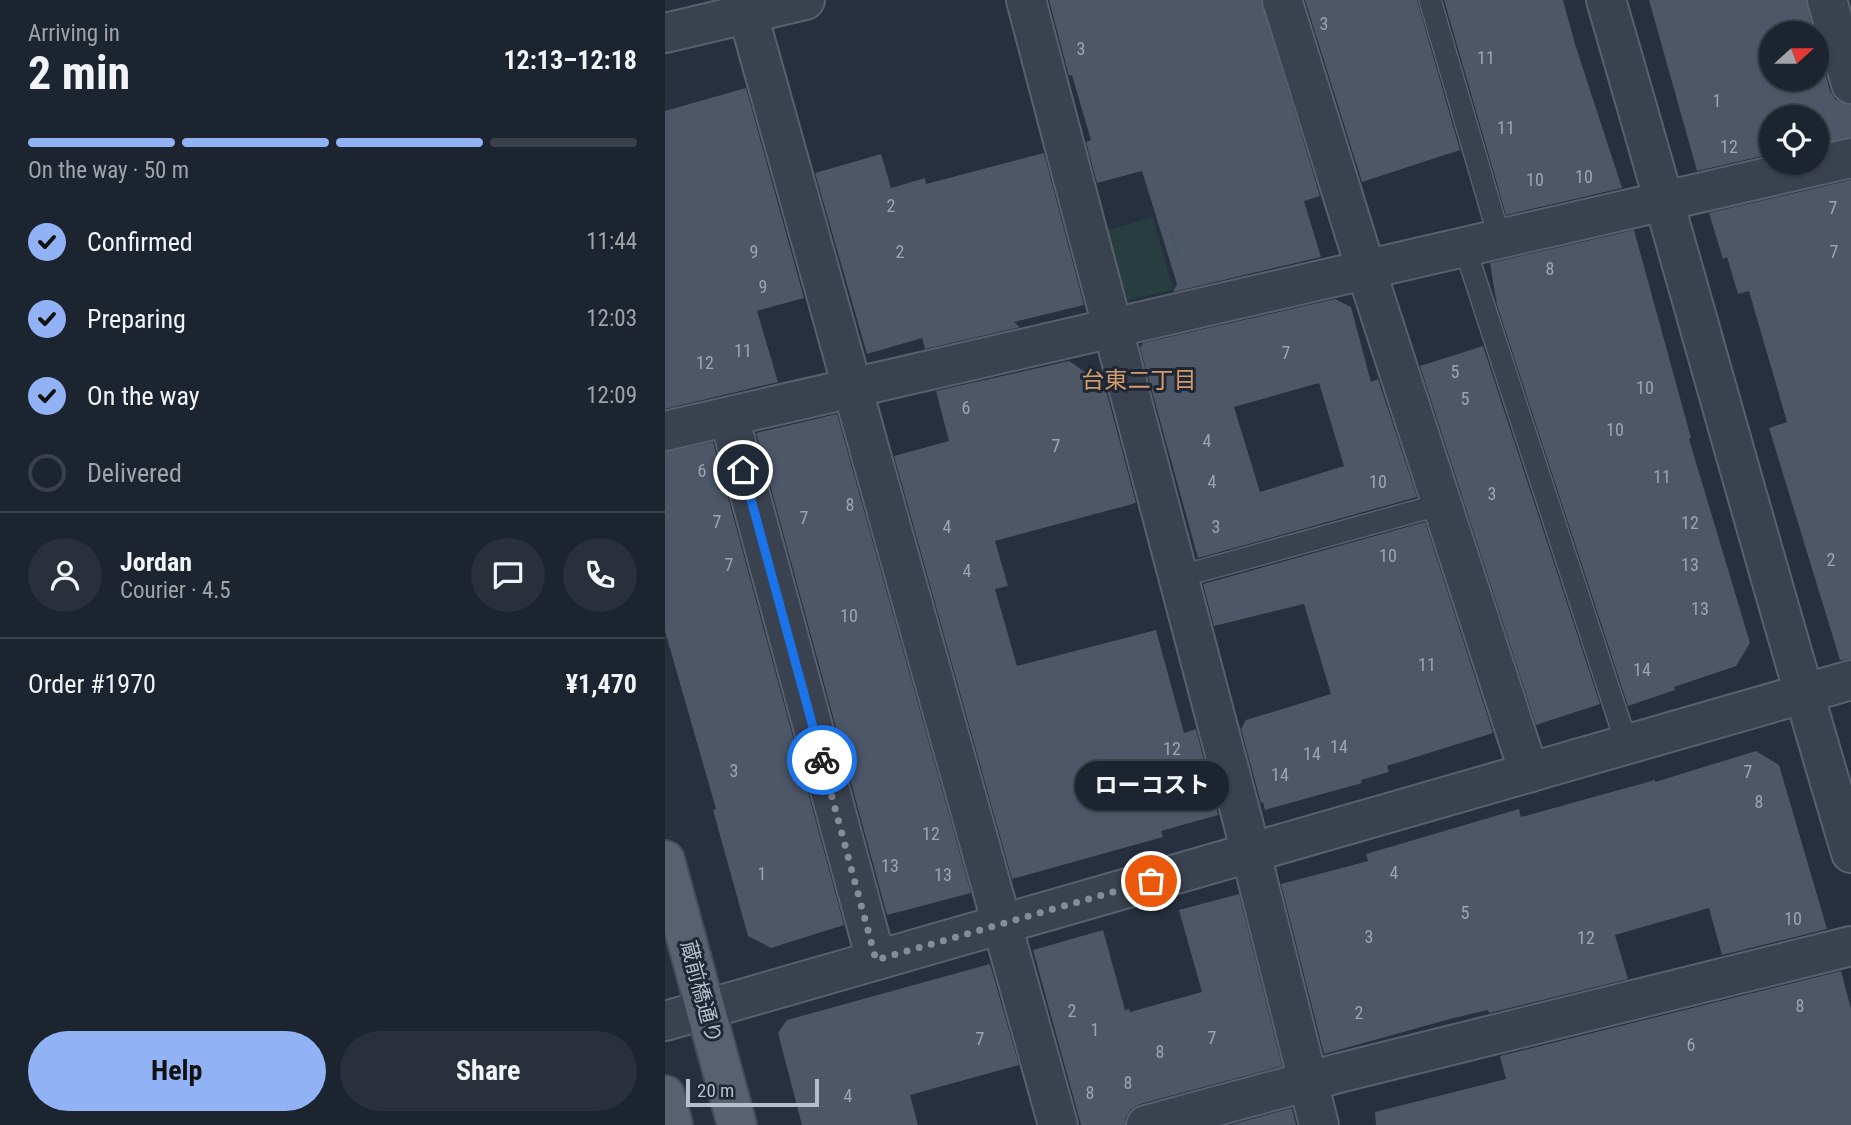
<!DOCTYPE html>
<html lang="en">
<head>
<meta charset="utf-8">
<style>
	body { margin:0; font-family:"Roboto Condensed","Noto Sans JP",sans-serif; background:#29303b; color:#f1f3f6; height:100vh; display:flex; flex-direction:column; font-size:26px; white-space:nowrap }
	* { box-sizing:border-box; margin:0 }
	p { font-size:23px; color:#a0a4aa }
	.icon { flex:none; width:38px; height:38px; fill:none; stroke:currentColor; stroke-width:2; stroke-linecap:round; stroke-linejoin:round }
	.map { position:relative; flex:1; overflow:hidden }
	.side { display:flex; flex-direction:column; background:#1c242f; width:665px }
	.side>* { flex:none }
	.needle { width:46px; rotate:69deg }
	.fabs { position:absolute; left:1094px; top:21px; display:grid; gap:14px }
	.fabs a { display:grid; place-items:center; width:70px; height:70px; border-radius:50%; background:#1c242f; box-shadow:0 2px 5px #0004,0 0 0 2px #3a414b; font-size:35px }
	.scale { position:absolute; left:21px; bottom:18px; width:133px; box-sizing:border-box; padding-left:7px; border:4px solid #b7bdca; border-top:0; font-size:19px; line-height:24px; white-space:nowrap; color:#b7bdca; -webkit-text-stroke:5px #1f2735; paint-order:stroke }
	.pin { position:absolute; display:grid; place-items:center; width:60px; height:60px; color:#fff; margin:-30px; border:4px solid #fff; border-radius:50%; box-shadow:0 2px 7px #0007 }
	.courier { position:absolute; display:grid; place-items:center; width:70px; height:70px; margin:-35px; border:5px solid #1a73e8; border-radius:50%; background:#fff; color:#222; box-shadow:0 2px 9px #0007 }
	.bubble { position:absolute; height:49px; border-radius:24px; background:#1c242f; box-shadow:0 2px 5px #0004,0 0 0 2px #3a414b; font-size:23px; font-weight:700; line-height:49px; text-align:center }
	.headline em { font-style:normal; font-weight:700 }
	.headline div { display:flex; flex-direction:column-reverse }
	.headline { display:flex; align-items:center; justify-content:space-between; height:119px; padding:0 28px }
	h1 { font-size:46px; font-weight:700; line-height:52px }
	.bar { display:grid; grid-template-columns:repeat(4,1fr); gap:10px 7px; align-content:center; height:84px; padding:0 28px }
	.bar i { height:9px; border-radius:5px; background:#3a414b }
	.bar .on { background:#91b3f5 }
	.bar p { grid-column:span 4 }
	.line { display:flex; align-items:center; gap:18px; padding:0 28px; border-top:2px solid #3a414b }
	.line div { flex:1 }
	.round { display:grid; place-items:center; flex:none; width:74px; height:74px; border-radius:37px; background:#29303b }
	ol { padding:0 28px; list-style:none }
	li { display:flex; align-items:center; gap:21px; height:77px }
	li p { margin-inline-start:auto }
	li .icon { padding:7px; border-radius:50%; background:#91b3f5; color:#111; stroke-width:4 }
	li:last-child { color:#a0a4aa }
	li i { width:38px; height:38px; border:4px solid #3a414b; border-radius:50% }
	.button { display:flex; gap:14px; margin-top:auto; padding:14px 28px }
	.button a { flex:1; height:80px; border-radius:42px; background:#91b3f5; color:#111; font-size:28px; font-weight:700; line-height:80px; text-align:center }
	.button a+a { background:#29303b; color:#f1f3f6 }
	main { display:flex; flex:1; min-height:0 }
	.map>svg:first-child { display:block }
</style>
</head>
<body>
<main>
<section class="side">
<div class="headline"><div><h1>2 min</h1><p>Arriving in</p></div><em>12:13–12:18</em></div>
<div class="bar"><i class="on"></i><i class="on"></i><i class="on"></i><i></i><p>On the way · 50 m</p></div>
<ol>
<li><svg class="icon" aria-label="check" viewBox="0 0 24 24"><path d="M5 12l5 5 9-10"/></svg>Confirmed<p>11:44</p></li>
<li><svg class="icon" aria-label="check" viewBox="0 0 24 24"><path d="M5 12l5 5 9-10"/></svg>Preparing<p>12:03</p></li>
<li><svg class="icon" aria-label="check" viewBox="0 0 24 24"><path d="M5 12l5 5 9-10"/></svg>On the way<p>12:09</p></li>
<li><i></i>Delivered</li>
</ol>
<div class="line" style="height:126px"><a class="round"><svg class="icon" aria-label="person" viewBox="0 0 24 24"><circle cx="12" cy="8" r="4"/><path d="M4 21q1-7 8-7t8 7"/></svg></a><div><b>Jordan</b><p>Courier · 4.5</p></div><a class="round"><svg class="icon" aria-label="chat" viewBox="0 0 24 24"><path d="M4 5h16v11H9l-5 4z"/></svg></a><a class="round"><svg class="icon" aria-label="phone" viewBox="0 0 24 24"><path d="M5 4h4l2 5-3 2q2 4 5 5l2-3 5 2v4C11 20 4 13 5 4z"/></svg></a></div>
<div class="line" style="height:91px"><div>Order #1970</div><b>¥1,470</b></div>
<div class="button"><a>Help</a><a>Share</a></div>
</section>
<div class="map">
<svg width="1186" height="1125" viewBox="0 0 1186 1125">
	<rect width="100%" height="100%" fill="#26303f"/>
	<path fill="#283d40" d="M488,217L508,290L458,301L439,231Z"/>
	<path fill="#4d5768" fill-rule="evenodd" d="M384,0H596L655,196L639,201L656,257L508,292L512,284L477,171L432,183L421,142L426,140L407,75L404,76Z
		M640,0H752L795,150L697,182Z
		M779,0H898L910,44L957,188L841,215Z
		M984,0H1141L1149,33H1106V79H1152V43L1165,91L1171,100L1186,105V137L1152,144V117H1106V154L1032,171Z
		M81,88L139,298L92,311L113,382L0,409V111Z
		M379,153L419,305L349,322L355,327L260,349L257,338L202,354L150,173L216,154L226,188L260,178L261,184Z
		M1186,180V659L1175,660L1104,428L1122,422L1084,291L1073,294L1062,257L1058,259L1044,213Z
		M969,230L1026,438L1024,439L1085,643L1071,666L1009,687L1010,690L963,706L832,305L825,263Z
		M670,299L686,307L706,382L713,379L752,497L533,558L475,348L478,343ZM654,383L679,466L595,492L569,407Z
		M818,346L935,704L871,725L755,366Z
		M404,361L440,386L471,503L330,541L343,586L330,589L352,666L491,630L519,733L531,729L553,815L496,831L498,837L347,879L229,456L284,441L271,391Z
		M172,414L306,893L222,915L91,433Z
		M48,442L179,925L106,948L83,936L48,810L51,809L0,631V452Z
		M760,522L828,733L722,766L724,772L696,780L697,783L600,810L598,802L596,803L576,729L581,720L666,694L639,604L549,626L538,584Z
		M1091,751L1114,765L1162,929L1057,955L1044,908L950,935L963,979L824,1013L823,1010L785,1019L659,1054L616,884L703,861L701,854L854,809L856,817L990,780V782Z
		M574,894L617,1066L475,1104L465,1110L460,1119V1125H416L368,950L438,930L460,1010L464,1009L465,1012L537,992L514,910Z
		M325,964L354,1065L245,1095L253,1125H137L113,1033L122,1020Z
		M1176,971L1186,1009V1125H711L710,1112L841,1079L835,1056Z
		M627,1108L631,1125H565Z"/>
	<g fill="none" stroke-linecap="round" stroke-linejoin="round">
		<g stroke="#58606d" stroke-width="24">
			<path id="lane" d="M765,0L835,240
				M800,248L962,745
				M513,577L777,504"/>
		</g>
		<g stroke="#58606d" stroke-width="42">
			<path id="street" d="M79,0L393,1125
				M361,0L578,822L654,1125
				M617,0L701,270L864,773
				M941,0C1024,284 1101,570 1186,853
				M1162,0L1186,84
				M0,33L140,0
				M64,417L211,960
				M0,431L1186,158
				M0,1021L1186,680
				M481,1125L674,1073L1186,946"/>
		</g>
		<g stroke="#444b59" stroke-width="42">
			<path id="primary" d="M0,860L72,1125
				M0,1095L8,1125"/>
		</g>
		<path stroke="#465a5d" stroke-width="4.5" stroke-dasharray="5 5" stroke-linecap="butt" d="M501,213L517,269"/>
		<use href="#lane" stroke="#3a424f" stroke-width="21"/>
		<use href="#street" stroke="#3a424f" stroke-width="38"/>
		<use href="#primary" stroke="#58616f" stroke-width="38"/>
	</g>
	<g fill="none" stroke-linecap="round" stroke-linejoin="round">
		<path stroke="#848c99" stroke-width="7" stroke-dasharray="0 12.6" d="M157,760L211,960L486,881"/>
		<path stroke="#1a73e8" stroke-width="9" d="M78,470L157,760"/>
	</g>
	<g text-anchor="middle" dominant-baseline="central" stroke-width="6" stroke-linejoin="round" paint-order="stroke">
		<g font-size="18" fill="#9ca4b2">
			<text x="659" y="23">3</text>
			<text x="416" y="48">3</text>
			<text x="821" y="57">11</text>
			<text x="1052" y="100">1</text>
			<text x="841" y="127">11</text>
			<text x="1064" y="146">12</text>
			<text x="919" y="176">10</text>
			<text x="870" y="179">10</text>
			<text x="226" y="205">2</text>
			<text x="1168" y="207">7</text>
			<text x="89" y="251">9</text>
			<text x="235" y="251">2</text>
			<text x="1169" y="251">7</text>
			<text x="885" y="268">8</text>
			<text x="98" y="286">9</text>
			<text x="78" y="350">11</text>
			<text x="621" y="352">7</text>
			<text x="40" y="362">12</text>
			<text x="790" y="371">5</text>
			<text x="980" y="387">10</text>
			<text x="800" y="398">5</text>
			<text x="301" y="407">6</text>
			<text x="950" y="429">10</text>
			<text x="542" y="440">4</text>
			<text x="391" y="445">7</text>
			<text x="37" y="470">6</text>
			<text x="997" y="476">11</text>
			<text x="547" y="481">4</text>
			<text x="713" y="481">10</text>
			<text x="827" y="493">3</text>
			<text x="185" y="504">8</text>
			<text x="139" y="517">7</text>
			<text x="52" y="521">7</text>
			<text x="1025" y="522">12</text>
			<text x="282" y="526">4</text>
			<text x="551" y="526">3</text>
			<text x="723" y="555">10</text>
			<text x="1166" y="559">2</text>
			<text x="64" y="564">7</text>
			<text x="1025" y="564">13</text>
			<text x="302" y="570">4</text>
			<text x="1035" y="608">13</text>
			<text x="184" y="615">10</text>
			<text x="762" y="664">11</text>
			<text x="977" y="669">14</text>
			<text x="674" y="746">14</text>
			<text x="507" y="748">12</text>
			<text x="647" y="753">14</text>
			<text x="69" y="770">3</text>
			<text x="1083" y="771">7</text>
			<text x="615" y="774">14</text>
			<text x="1094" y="801">8</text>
			<text x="266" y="833">12</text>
			<text x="225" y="865">13</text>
			<text x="729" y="872">4</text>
			<text x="97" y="873">1</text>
			<text x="278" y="874">13</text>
			<text x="800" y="912">5</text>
			<text x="1128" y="918">10</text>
			<text x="704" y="936">3</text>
			<text x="921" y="937">12</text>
			<text x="1135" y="1005">8</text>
			<text x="407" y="1010">2</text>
			<text x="694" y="1012">2</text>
			<text x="430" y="1029">1</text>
			<text x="547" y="1037">7</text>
			<text x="315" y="1038">7</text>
			<text x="1026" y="1044">6</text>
			<text x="495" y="1051">8</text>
			<text x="463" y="1082">8</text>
			<text x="425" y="1092">8</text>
			<text x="183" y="1095">4</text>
		</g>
		<g font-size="21" fill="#b7bdca" stroke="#1f2735">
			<text transform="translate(36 992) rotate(75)">蔵前橋通り</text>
		</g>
		<g font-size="23" fill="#d29b6a" stroke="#1f2735">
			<text x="474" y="380">台東二丁目</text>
		</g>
	</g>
</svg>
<div class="fabs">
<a><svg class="needle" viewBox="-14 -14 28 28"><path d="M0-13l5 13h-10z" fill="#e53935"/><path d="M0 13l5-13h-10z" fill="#a0a4aa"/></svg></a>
<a><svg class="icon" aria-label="locate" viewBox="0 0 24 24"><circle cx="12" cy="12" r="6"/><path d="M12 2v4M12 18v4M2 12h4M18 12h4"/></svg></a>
</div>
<div class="scale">20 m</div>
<div class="pin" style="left:486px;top:881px;background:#ea580c"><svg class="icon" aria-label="bag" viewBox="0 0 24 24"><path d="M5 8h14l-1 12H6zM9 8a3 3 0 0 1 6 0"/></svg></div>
<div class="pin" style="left:78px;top:470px;background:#1f2937"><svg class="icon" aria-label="home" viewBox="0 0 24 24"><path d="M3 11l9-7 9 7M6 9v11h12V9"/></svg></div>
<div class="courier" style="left:157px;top:760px"><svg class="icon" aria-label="bike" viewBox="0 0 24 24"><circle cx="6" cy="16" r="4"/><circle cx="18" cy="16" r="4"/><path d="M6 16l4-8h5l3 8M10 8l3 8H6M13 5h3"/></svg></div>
<div class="bubble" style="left:410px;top:761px;width:154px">ローコスト</div>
</div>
</main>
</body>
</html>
